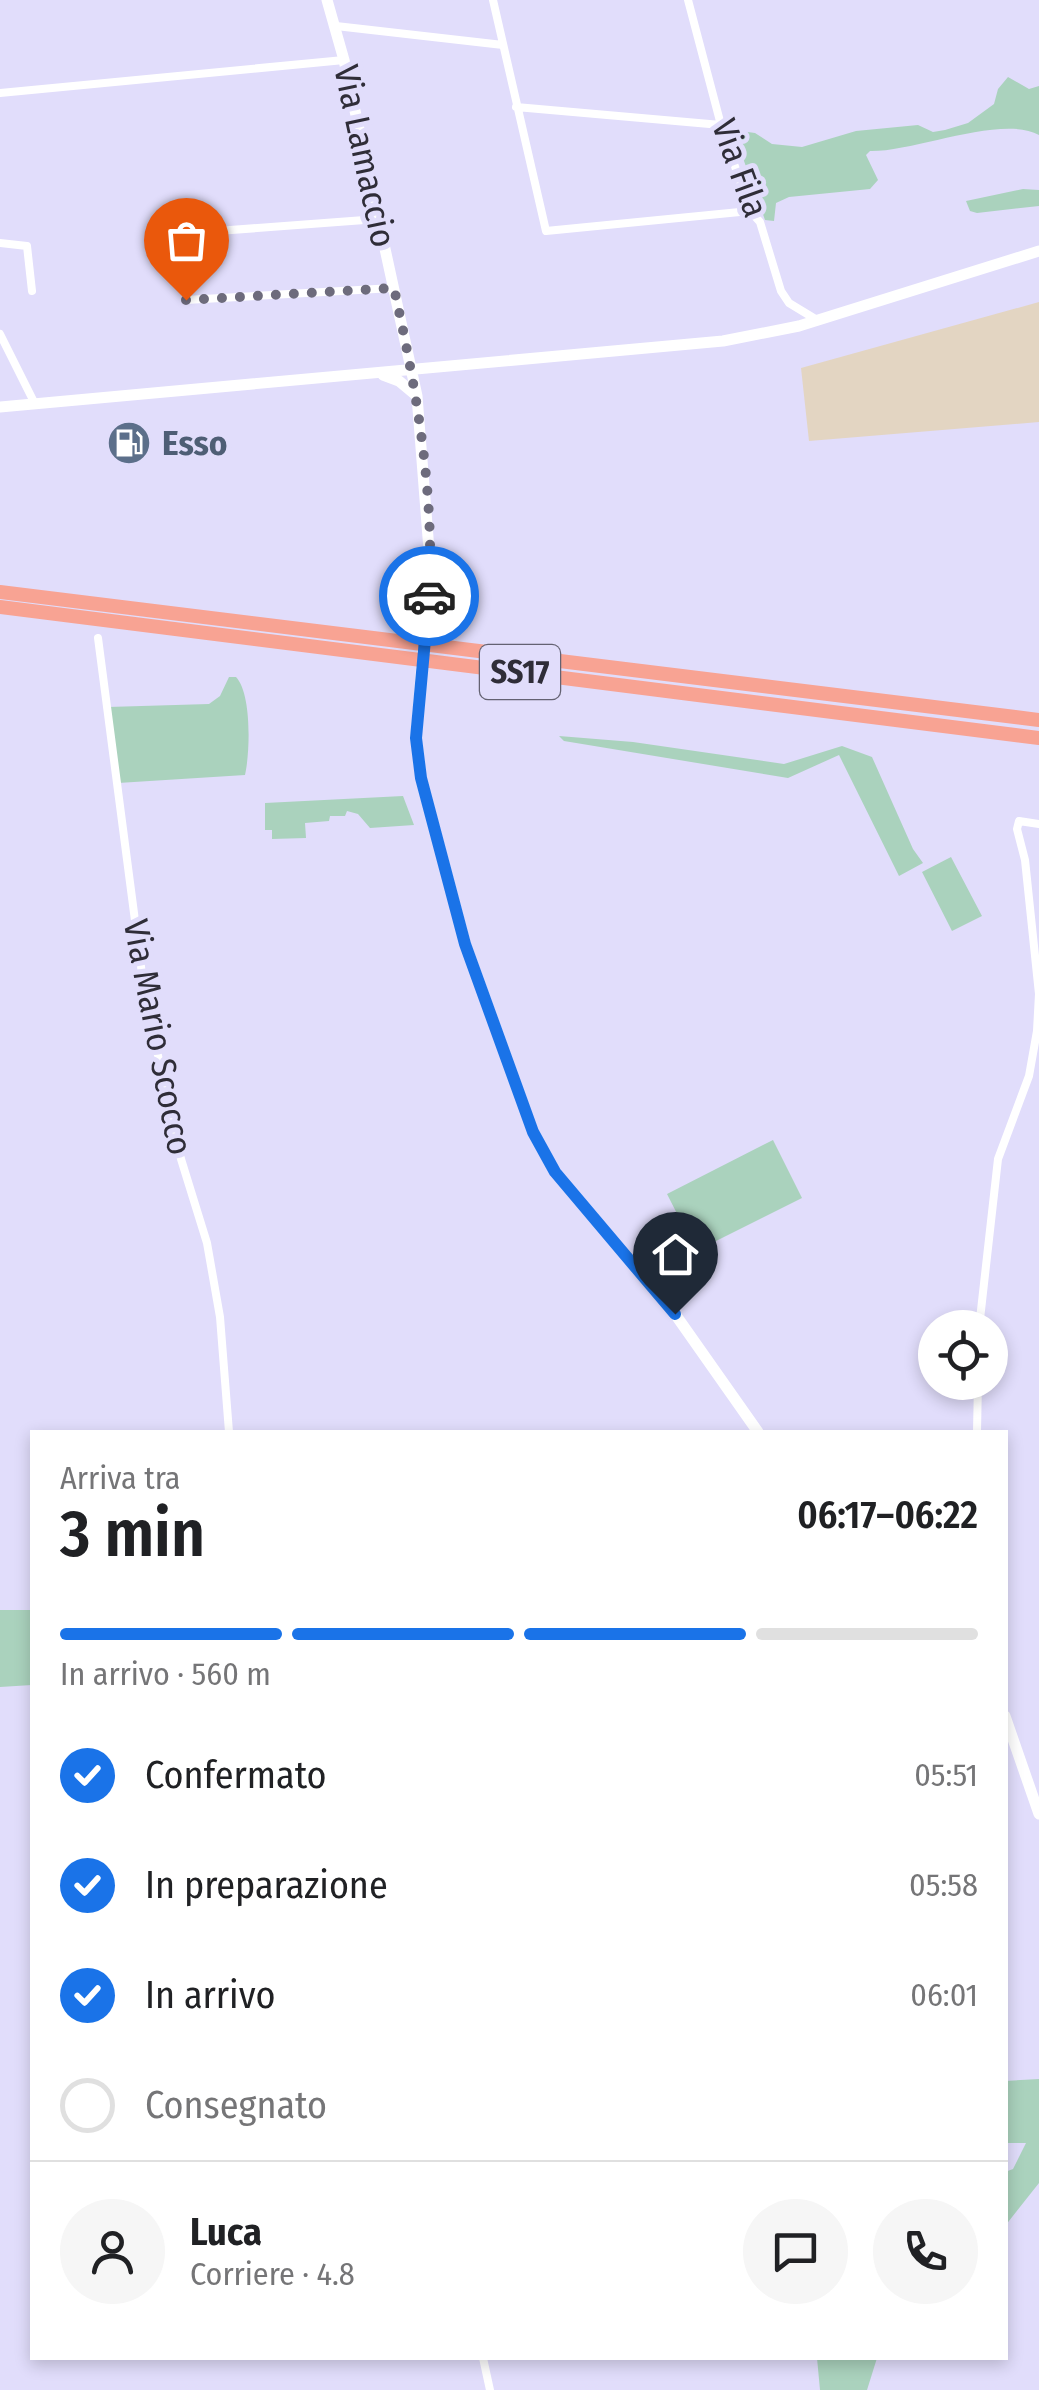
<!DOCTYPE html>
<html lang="it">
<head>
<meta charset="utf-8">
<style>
	body { margin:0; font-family:"Fira Sans Condensed",sans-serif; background:#f6f6f6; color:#202124; height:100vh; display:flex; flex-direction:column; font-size:38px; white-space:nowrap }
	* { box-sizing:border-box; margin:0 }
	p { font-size:32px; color:#757577 }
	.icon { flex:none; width:55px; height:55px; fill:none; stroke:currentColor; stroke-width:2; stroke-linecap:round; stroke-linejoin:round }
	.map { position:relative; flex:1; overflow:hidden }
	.sheet { position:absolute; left:30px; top:1430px; width:978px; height:930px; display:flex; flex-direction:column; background:#fff; border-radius:0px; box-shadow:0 5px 15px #0003 }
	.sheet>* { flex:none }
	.fabs { position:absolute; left:918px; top:1310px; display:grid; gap:20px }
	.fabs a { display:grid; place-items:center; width:90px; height:90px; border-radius:50%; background:#fff; box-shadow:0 5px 15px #0003; font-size:50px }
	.pin { position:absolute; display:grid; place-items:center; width:85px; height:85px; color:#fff; margin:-102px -42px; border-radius:50% 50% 50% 0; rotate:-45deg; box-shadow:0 0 10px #0007 }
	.pin .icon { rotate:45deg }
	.courier { position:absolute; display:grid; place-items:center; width:100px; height:100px; margin:-50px; border:8px solid #1a73e8; border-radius:50%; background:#fff; color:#222; box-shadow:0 2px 12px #0007 }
	.summary em { font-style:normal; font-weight:600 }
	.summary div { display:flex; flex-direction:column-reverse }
	.summary { display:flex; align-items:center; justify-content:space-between; height:170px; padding:0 30px }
	h1 { font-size:65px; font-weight:600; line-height:75px }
	.bar { display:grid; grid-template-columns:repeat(4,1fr); gap:15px 10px; align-content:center; height:120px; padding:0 30px }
	.bar i { height:12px; border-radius:8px; background:#e0e0e0 }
	.bar .active { background:#1a73e8 }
	.bar p { grid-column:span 4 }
	.line { display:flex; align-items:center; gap:25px; padding:0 30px; border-top:2px solid #e0e0e0 }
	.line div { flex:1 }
	.round { display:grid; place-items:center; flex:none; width:105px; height:105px; border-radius:52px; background:#f6f6f6 }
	ol { padding:0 30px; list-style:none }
	li { display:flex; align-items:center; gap:30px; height:110px }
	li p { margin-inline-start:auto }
	li .icon { padding:10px; border-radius:50%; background:#1a73e8; color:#fff; stroke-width:4 }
	li:last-child { color:#757577 }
	li i { width:55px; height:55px; border:5px solid #e0e0e0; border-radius:50% }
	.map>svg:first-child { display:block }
</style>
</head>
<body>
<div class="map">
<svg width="1039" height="2390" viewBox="0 0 1039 2390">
	<rect width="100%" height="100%" fill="#e1ddfb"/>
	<path fill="#e3d5c2" d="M1039,302V422L809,441L801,368Z"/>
	<path fill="#aad2bd" d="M1008,77L1029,89L1039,86V135C1002,114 914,152 870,151L866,155L878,180L870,189L789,197L776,203L774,221L765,220L733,130L755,133L772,144L802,147L856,131L918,125L933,132L945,130L968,123L994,104L998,89Z
		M1023,189L1039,190V206L977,213L970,211L966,201Z
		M229,677H236C252,694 250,753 245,775L118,783L108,707L209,704L220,696Z
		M559,736L633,742L784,764L842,746L872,757L913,849L923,863L899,876L839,755L788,778L564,741Z
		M403,796L414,825L370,828L358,814L347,811L345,816H330L329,821L305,823L306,838L272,839V830H265V803Z
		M951,857L982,916L952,931L922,872Z
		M773,1140L802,1198L696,1251L667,1194Z
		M0,1610H32V1685L0,1687Z
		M1039,2079V2183L1005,2226V2172L1013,2169L1026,2143H1005V2081Z
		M817,2358H877L867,2390H820Z"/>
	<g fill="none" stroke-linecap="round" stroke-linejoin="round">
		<path stroke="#fff" stroke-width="8" d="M493,0L546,231L750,211
			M688,0L721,125L750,211L760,222L781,291L789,303L817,320
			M336,26L503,45
			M0,93L344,60
			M516,107L721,125
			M164,224L190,220L204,232L378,219
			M0,243L27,246L32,291
			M186,300L393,288
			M0,334L35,404
			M98,638L145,997L181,1159L207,1243L220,1317L229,1432
			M979,1328L998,1159L1029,1076L1037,1031L1039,994L1025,860L1017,829L1019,821L1039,824
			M977,1432L978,1382
			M483,2358L490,2390"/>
		<path stroke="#fff" stroke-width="11" d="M327,0L344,60L417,396L430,563L416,738L421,778L465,943L533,1132L555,1172L675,1314L758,1432
			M383,375L399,381L417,396
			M0,407L723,341L799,326L1039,251
			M1005,1716L1039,1814"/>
		<path stroke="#f8a393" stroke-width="14" d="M0,592L1039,720
			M0,607L1039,738"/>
	</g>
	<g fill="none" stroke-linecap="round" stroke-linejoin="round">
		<path stroke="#6d6b7c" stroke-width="10" stroke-dasharray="0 18" d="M186,300L394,288C416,388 435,493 429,596"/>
		<path stroke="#1a73e8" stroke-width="12" d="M429,596L416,738L421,778L465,944L533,1132L555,1172L675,1314"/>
	</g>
	<defs>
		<g id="fuel-disc" transform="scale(2.25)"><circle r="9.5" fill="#5c6f8a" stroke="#e1ddfb"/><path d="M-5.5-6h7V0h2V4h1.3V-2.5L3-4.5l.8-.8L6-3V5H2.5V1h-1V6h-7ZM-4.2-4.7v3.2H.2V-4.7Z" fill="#fff"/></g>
	</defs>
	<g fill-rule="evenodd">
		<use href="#fuel-disc" x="129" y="443"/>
	</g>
	<g text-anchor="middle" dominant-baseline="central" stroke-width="10" stroke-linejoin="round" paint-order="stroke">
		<rect fill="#e1ddfb" stroke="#646272" stroke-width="2.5" x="480" y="645" width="80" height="54" rx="8"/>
		<g font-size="32" font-weight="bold" fill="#2f2d38">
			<text x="520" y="672">SS17</text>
		</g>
		<g font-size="35" fill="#2f2d38" stroke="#e1ddfb">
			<text transform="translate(365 156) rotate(78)">Via Lamaccio</text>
			<text transform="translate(740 168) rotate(70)">Via Fila</text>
			<text transform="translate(158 1037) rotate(79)">Via Mario Scocco</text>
		</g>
		<g font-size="35" font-weight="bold" fill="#4e5e75" stroke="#e1ddfb" text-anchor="start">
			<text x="162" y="443">Esso</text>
		</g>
	</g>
</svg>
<div class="fabs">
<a><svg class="icon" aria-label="locate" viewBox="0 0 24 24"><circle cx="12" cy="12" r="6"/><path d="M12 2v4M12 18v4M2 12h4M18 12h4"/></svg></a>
</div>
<div class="pin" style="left:186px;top:300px;background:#ea580c"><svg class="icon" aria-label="bag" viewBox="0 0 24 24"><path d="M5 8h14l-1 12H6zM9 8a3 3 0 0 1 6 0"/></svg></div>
<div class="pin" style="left:675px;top:1314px;background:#1f2937"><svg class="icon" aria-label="home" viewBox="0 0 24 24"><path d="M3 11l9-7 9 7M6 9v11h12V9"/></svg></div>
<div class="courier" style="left:429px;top:596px"><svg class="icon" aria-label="car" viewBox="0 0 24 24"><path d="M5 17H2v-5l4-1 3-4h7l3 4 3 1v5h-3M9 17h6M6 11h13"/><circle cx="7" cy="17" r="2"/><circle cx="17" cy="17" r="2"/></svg></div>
<section class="sheet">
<div class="summary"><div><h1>3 min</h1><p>Arriva tra</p></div><em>06:17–06:22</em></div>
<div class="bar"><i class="active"></i><i class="active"></i><i class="active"></i><i></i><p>In arrivo · 560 m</p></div>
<ol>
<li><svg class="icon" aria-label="check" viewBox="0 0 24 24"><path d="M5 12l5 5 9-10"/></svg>Confermato<p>05:51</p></li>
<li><svg class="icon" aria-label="check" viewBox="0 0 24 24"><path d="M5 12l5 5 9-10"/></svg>In preparazione<p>05:58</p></li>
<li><svg class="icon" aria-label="check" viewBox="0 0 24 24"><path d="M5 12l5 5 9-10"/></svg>In arrivo<p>06:01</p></li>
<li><i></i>Consegnato</li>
</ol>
<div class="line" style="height:180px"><a class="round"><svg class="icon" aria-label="person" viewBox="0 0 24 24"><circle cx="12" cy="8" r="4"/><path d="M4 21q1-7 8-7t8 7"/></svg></a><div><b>Luca</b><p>Corriere · 4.8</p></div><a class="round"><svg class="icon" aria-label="chat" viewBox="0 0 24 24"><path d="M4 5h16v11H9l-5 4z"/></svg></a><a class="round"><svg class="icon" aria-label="phone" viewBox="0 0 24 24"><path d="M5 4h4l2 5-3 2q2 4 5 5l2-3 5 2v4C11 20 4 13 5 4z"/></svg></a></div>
</section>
</div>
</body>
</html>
